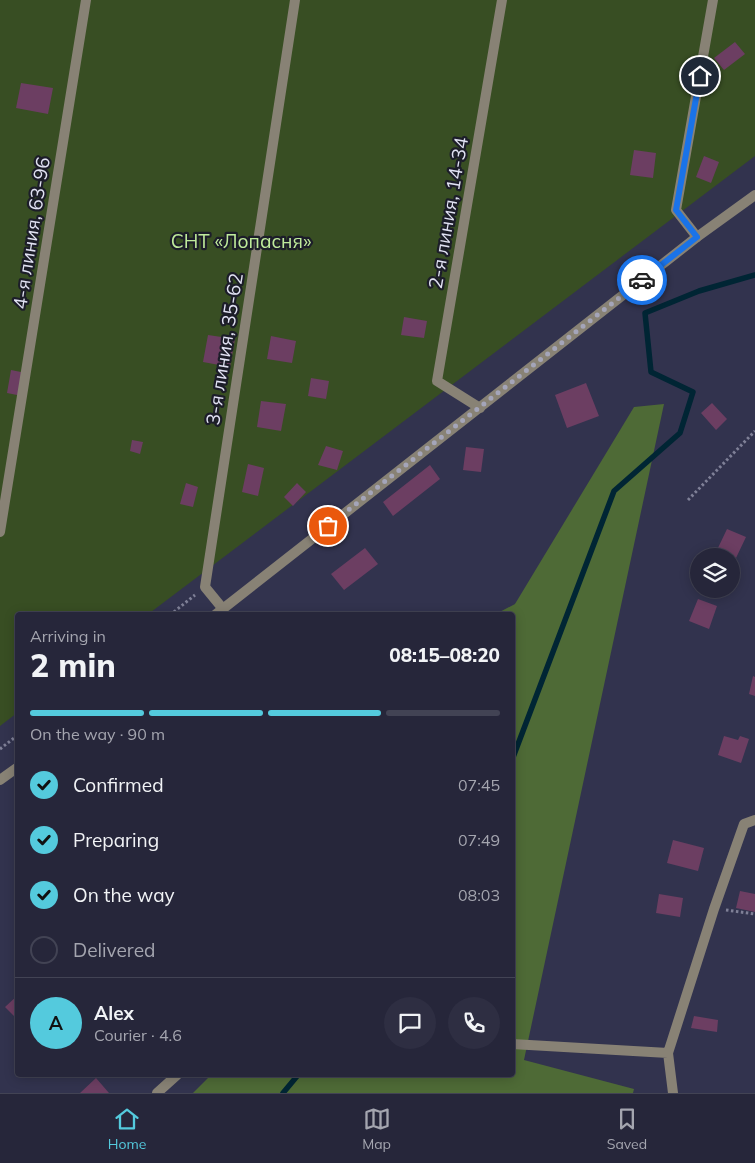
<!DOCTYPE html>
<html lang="en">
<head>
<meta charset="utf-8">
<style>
	body { margin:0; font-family:Mulish,sans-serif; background:#2e2e42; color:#f1f3f6; height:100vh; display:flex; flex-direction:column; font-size:19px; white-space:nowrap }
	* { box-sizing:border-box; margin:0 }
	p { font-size:16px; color:#a4a5af }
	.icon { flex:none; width:28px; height:28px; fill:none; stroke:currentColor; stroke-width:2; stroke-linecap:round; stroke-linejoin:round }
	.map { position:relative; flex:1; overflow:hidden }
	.sheet { position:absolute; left:15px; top:612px; width:500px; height:465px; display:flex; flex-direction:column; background:#26263a; border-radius:5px; box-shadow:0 2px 12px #0003,0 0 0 1px #424354 }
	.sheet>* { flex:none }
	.fabs { position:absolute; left:690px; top:548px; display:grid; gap:10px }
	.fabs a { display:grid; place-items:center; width:50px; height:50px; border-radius:50%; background:#26263a; box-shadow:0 2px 12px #0003,0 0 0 1px #424354; font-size:25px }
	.pin { position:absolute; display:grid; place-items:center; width:42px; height:42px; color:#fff; margin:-21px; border:2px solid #fff; border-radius:50%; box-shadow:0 1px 5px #0007 }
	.courier { position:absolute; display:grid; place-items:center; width:50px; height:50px; margin:-25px; border:4px solid #1a73e8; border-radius:50%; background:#fff; color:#222; box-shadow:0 1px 6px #0007 }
	.headline em { font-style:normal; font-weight:800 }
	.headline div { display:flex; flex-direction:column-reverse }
	.headline { display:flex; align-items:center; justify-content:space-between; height:85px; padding:0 15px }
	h1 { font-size:32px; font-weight:800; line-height:38px }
	.bar { display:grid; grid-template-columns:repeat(4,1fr); gap:8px 5px; align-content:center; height:60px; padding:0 15px }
	.bar i { height:6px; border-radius:4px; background:#424354 }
	.bar .selected { background:#54cadd }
	.bar p { grid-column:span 4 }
	.line { display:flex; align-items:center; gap:12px; padding:0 15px; border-top:1px solid #424354 }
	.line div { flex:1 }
	.round { display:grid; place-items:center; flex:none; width:52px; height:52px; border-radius:26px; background:#2e2e42 }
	ol { padding:0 15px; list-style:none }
	li { display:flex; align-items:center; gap:15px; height:55px }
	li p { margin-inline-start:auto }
	li .icon { padding:5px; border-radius:50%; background:#54cadd; color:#111; stroke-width:4 }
	li:last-child { color:#a4a5af }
	li i { width:28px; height:28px; border:2px solid #424354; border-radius:50% }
	.dock { display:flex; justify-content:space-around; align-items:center; height:70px; border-top:1px solid #424354; background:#26263a; font-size:14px; color:#a4a5af }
	.dock a { display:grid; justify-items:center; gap:2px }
	.dock .selected { color:#54cadd }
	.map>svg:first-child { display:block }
</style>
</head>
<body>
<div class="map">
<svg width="755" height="1093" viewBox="0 0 755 1093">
	<rect width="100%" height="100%" fill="#32334e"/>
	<path fill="#384e23" d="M0,0H755V156L147,615H18L17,713L0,726Z"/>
	<path fill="#4e6a36" d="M664,404L524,1060L634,1089L633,1093H193L211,1075H512V615H494L515,604L634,407Z"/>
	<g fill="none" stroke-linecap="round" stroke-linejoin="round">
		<path stroke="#002534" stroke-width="5.5" d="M512,760L614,491L680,433L693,392L651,372L645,313L699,291L755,275
			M283,1093L298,1075"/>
	</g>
	<path fill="#6c3e62" d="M735,42L745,54L724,70L714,58Z
		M21,83L53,88L48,114L16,108Z
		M634,150L656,153L653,178L630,175Z
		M704,156L719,162L711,183L696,177Z
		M404,317L427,321L424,338L401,335Z
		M208,335L235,339L230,367L203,362Z
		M271,336L296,341L292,363L267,359Z
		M11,370L26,373L22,396L7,393Z
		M311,378L329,381L326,399L308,396Z
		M586,383L599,416L567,428L555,395Z
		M261,401L286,404L281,431L257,427Z
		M712,403L727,419L716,430L701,413Z
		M132,440L143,442L140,454L130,451Z
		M326,446L343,451L337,470L318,465Z
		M466,447L484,449L481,472L463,470Z
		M248,464L264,468L258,496L242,492Z
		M430,465L440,479L393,516L383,502Z
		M186,483L198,487L193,507L180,504Z
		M297,483L306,492L293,506L284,497Z
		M727,529L746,537L736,558L717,550Z
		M365,548L378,564L344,590L331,574Z
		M698,599L717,606L709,629L689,621Z
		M753,676L755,677V696L749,694Z
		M724,736L738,740L740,736L749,739L741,763L718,755Z
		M673,840L704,848L698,871L667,863Z
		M740,891L755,894V912L736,908Z
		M659,894L683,898L680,917L656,913Z
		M18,995V1020L5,1007Z
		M694,1016L718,1020L717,1032L691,1028Z
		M96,1078L109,1093H80Z"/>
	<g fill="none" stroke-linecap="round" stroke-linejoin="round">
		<path stroke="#7f8097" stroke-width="3" stroke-dasharray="2.5 2.5" stroke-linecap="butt" d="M688,500L755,431
			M170,615L195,595
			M0,749L18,735
			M726,910L755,914"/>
		<path stroke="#888275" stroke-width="10" d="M697,237L676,210L713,0
			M480,408L437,381L502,0
			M0,532L86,0
			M223,609L205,587L295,0"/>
		<path stroke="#888275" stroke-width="10" d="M215,615L697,237L755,195
			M0,780L18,767
			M512,1044L668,1053
			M157,1093L177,1075
			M673,1093L668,1053L714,909L744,824L755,820"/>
	</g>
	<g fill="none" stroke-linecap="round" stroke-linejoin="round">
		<path stroke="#a4a5b9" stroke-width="5" stroke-dasharray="0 9" d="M328,526L642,280"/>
		<path stroke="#1a73e8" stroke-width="6" d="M642,280L697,237L676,210L700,76"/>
	</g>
	<g text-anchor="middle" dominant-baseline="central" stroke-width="4.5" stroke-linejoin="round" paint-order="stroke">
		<g font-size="19" fill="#e1e2f3" stroke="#1c1d29">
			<text transform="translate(448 213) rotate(-80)">2-я линия, 14-34</text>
			<text transform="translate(31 233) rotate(-81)">4-я линия, 63-96</text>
			<text transform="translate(224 349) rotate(-81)">3-я линия, 35-62</text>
		</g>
		<g font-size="19" fill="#bfeb9b" stroke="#1c1d29">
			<text x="241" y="241">СНТ «Лопасня»</text>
		</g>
	</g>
</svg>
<div class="fabs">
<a><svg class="icon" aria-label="layers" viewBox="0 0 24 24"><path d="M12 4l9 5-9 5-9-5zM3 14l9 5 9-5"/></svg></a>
</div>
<div class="pin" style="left:328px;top:526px;background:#ea580c"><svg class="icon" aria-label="bag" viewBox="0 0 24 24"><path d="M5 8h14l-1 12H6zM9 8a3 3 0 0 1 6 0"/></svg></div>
<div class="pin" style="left:700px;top:76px;background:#1f2937"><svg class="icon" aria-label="home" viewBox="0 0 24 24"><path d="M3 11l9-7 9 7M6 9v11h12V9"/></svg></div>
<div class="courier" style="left:642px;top:280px"><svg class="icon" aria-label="car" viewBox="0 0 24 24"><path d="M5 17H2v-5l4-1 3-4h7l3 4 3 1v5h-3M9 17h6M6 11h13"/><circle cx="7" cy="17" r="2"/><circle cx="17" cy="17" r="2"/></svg></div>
<section class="sheet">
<div class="headline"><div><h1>2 min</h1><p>Arriving in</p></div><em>08:15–08:20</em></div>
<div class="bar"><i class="selected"></i><i class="selected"></i><i class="selected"></i><i></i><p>On the way · 90 m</p></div>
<ol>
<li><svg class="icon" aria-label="check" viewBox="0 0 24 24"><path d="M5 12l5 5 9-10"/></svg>Confirmed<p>07:45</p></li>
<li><svg class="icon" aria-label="check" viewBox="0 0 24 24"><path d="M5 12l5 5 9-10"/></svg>Preparing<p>07:49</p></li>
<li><svg class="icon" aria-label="check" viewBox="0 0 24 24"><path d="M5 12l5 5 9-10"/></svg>On the way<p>08:03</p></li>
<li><i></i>Delivered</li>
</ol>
<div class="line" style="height:90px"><b class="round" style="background:#54cadd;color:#111">A</b><div><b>Alex</b><p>Courier · 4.6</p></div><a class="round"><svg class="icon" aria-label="chat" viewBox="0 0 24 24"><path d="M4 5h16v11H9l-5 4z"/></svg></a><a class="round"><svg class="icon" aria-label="phone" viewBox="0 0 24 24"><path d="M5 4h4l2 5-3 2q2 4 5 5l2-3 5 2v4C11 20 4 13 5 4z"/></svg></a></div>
</section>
</div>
<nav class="dock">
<a class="selected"><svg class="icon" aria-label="home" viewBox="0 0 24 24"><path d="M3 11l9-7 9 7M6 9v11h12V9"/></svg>Home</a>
<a><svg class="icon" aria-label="map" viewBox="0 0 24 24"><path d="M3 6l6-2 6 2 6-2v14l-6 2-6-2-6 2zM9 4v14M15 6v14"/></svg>Map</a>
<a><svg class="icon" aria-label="saved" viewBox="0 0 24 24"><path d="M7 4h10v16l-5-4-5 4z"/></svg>Saved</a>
</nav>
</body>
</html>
